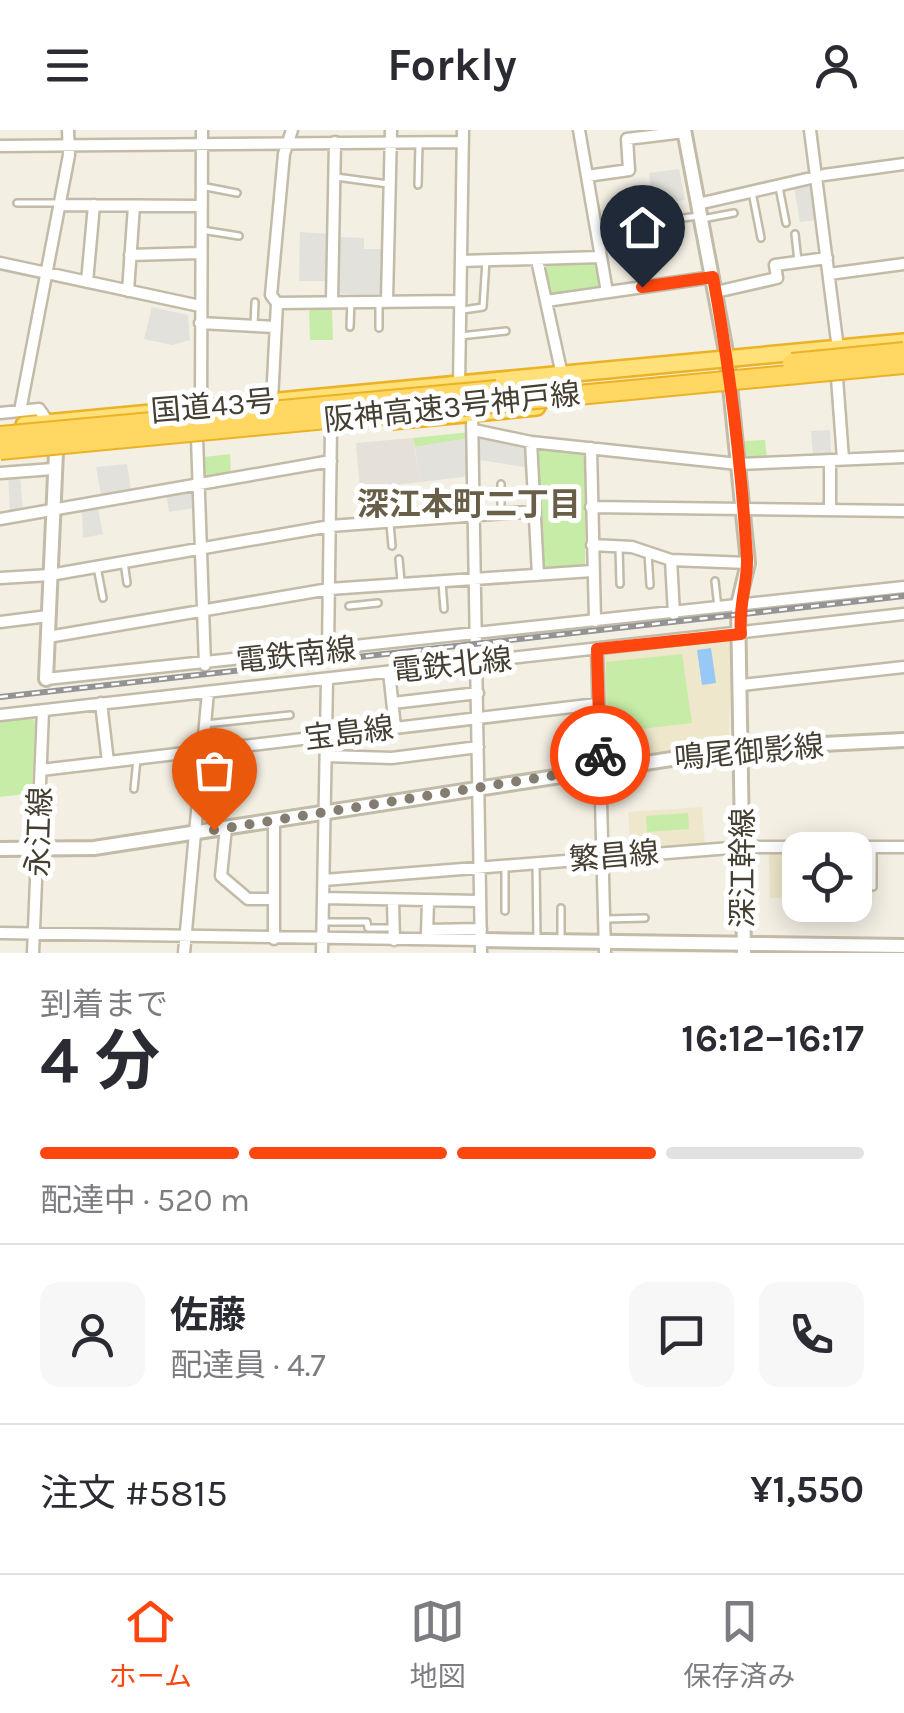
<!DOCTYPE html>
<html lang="ja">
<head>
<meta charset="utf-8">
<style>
	body { margin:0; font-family:Karla,"Noto Sans JP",sans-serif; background:#f7f7f7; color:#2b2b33; height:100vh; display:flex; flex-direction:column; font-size:38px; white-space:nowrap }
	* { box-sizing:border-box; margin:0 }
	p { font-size:32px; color:#7c7c81 }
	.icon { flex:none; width:55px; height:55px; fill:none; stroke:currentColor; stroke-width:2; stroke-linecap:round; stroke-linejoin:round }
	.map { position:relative; height:823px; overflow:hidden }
	.details { display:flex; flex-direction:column; background:#fff; flex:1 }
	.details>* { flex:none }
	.tools { position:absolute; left:782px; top:702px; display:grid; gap:20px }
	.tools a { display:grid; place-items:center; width:90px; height:90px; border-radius:20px; background:#fff; box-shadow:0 5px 25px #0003; font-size:50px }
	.pin { position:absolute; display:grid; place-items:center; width:85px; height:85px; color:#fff; margin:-102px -42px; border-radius:50% 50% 50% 0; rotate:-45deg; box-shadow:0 0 10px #0007 }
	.pin .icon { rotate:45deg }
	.courier { position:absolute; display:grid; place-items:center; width:100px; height:100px; margin:-50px; border:8px solid #ff460e; border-radius:50%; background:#fff; color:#222; box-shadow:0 2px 12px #0007 }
	.head em { font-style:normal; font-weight:700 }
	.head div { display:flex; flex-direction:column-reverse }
	.head { display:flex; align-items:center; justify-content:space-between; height:170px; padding:0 40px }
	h1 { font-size:65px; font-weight:700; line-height:75px }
	.bar { display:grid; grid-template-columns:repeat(4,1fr); gap:15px 10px; align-content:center; height:120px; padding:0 40px }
	.bar i { height:12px; border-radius:8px; background:#e1e1e2 }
	.bar .on { background:#ff460e }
	.bar p { grid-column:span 4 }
	.line { display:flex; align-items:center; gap:25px; padding:0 40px; border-top:2px solid #e1e1e2 }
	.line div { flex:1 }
	.round { display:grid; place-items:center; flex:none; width:105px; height:105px; border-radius:20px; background:#f7f7f7 }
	header { display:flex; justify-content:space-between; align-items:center; height:130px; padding:0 40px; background:#fff; font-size:45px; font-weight:700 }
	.tab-bar { display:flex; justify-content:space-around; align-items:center; height:140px; border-top:2px solid #e1e1e2; background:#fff; font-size:28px; color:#7c7c81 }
	.tab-bar a { display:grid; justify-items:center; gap:5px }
	.tab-bar .on { color:#ff460e }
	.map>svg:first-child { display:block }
</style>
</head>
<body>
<header><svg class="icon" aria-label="menu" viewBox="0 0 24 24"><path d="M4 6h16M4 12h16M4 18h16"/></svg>Forkly<svg class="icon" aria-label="person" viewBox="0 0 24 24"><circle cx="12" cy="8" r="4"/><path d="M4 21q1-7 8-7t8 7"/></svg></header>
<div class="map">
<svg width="904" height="823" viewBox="0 0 904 823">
	<rect width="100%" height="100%" fill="#f3efe3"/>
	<path fill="#e5e0d8" d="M413,308L420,352L360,359L356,313Z"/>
	<path fill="#eee7cb" d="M725,508L731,512L729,614L608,631L603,628V522Z
		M702,677L705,715L631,721L628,682Z
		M769,720H856V768L855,720H800V768H770Z"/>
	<path fill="#c7eca7" d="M592,131L599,136V160L549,164L546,133Z
		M309,175H332L333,210H310Z
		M470,302V308L415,317L413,308Z
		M765,310L767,329L745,327L744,311Z
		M534,318L582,323L586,329L585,438L540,441Z
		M230,324L231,347L203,349L204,327Z
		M682,524L692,593L607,603L606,532Z
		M30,587L35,591L32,663L0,667V589Z
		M688,683L689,699L647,702L646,686Z"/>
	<path fill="#e3e1dc" d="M679,39L685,70L653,74L649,43Z
		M810,54L815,57L819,90L800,92L794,57Z
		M300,102L329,104L328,151H299Z
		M339,107L364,108V119H385L383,167L338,163Z
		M152,177L188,185L190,210L172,215L144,209Z
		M830,300L831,326L813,327L811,301Z
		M478,306L529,317L530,338L480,330Z
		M470,308L471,346L420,352L415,317Z
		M127,334L132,366L102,371L96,337Z
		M20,345L23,380H10L8,346Z
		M193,362L194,378L169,382L166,364Z
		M98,378L103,404L83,408L82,381Z"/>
	<path fill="#98c8f6" d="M711,518L716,553L702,555L697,520Z"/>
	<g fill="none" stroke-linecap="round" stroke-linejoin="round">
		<g stroke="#c2bba7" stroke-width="10">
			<path id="service" d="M336,47L388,54
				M418,55L419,14
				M201,56L237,63
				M779,57L786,93
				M752,62L761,108
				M17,73H59
				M702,89L734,83
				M667,90L699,86
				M202,100L239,106
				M795,104L798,131
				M463,180L483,177L486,130
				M254,196L255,172
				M350,197L351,170
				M379,198V171
				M460,206L506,201
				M501,354V381
				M390,394L392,416
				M619,417L620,454
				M648,423L650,455
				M399,429L401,451
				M124,432L127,453
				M97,437L103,468
				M715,451L718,478
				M442,452L444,479
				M349,476L378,473
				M205,594L290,585
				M134,659L137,629
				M873,717V757
				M536,734L537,808
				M561,778V809
				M505,781V739
				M607,789L645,788
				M323,792H367L368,798H394"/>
		</g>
		<g stroke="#c2bba7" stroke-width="15">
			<path id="minor" d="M579,0L607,162
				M810,0L838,219
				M0,16L463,12
				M587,46L629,40L627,9L684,2
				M698,74L824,45L904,34
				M59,75L200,76
				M130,125L199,123
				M537,130L562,245
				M461,131L601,127
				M0,133L200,176
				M829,144L904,134
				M87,152L94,75
				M128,161L134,76
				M716,162L777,148L775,135L827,128
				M332,170L335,12
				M387,170L391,0
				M546,171L713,147
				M277,173L460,171
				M200,193L275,197
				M837,248L843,329
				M459,255L463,0
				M272,271L277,173L271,165L284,24L292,0
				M201,277L202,0
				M20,281L69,25L68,0
				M0,283L39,279L49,293
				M472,285L481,823
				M474,300L531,312L738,334L904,327
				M197,308L205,535
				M531,312L538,445
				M591,318L595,491
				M830,330V380
				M0,343L53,339
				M591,377L904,381
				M0,389L331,331
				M592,415L632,417L671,430L748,433
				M671,430L674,484
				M0,448L50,445L330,396L535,381
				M0,492L48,486
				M48,507L329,459L592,441
				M597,519L605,823
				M328,521L331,296
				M389,542L395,597
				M46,549L904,457
				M742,555L904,537
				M101,573L108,632
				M393,573L478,563
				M0,585L904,484
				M326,626L392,628L478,617
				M41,640L597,574
				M274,690V809
				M226,697L221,746L248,769H274
				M324,750L743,717H904
				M323,768L479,771
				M393,772L394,810
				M427,800L481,799
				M0,803L481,810
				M427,804L428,771
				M33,823L43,581
				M184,823L208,562
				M322,823L327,550"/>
		</g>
		<g stroke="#c2bba7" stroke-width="18">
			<path id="tertiary" d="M684,0L727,227L748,433L738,475L744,823
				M46,549L56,322
				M0,719L94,718L743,618L904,610
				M481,810L904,816"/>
		</g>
		<g stroke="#ebb225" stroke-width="20">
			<path id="trunk" d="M391,291L537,277
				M24,295L904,212"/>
		</g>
		<use href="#service" stroke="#fff" stroke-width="5"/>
		<use href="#minor" stroke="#fff" stroke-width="10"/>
		<use href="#tertiary" stroke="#fff" stroke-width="12"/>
		<use href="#trunk" stroke="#ffe079" stroke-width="15"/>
		<g stroke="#949494" stroke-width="6">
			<path id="rail" d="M0,567L904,466"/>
		</g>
		<use href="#rail" stroke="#fff" stroke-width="2.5" stroke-dasharray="8" stroke-linecap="butt"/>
		<g stroke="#ebb225" stroke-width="22" stroke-linecap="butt">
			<path id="motorway-bridge" d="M792,233L904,222
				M0,306L497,260
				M0,320L904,234"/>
		</g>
		<use href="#motorway-bridge" stroke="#ffd762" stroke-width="18"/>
	</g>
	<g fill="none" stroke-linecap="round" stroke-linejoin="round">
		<path stroke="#827d70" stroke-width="10" stroke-dasharray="0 18" d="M214,700L600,638V625"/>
		<path stroke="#ff460e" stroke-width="12" d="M600,625L597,519L741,504C738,476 748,453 747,428C741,334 730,239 713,147L642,157"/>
	</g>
	<g text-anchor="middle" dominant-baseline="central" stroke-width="10" stroke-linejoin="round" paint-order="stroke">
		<g font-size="30" fill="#453f32" stroke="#fff">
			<text transform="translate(213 276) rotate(-5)">国道43号</text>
			<text transform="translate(452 277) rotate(-6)">阪神高速3号神戸線</text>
			<text transform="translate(296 525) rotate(-6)">電鉄南線</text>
			<text transform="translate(452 535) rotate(-6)">電鉄北線</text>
			<text transform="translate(349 603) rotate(-7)">宝島線</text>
			<text transform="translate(749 622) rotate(-5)">鳴尾御影線</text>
			<text transform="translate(39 702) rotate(-88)">永江線</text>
			<text transform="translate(614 726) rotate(-5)">繁昌線</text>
			<text transform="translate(743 738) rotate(-90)">深江幹線</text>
		</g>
		<g font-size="32" font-weight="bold" fill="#695f49" stroke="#fff">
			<text x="469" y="374">深江本町二丁目</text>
		</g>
	</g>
</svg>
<div class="tools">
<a><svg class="icon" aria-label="locate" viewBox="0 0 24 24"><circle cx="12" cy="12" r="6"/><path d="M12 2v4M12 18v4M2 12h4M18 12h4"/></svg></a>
</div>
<div class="pin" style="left:214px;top:700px;background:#ea580c"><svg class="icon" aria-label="bag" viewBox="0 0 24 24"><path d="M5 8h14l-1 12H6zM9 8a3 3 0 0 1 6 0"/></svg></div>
<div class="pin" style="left:642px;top:157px;background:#1f2937"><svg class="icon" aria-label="home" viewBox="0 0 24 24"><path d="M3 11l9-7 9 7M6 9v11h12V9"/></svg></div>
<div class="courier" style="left:600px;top:625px"><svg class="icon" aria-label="bike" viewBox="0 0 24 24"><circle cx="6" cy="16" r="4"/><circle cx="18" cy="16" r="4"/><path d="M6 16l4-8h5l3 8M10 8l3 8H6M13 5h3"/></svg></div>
</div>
<section class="details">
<div class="head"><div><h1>4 分</h1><p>到着まで</p></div><em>16:12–16:17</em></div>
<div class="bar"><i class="on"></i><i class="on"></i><i class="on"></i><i></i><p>配達中 · 520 m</p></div>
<div class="line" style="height:180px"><a class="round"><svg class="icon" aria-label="person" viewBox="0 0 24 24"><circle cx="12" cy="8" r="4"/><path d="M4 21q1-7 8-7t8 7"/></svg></a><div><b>佐藤</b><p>配達員 · 4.7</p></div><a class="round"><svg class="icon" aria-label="chat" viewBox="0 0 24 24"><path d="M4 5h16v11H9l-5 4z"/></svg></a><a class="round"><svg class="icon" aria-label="phone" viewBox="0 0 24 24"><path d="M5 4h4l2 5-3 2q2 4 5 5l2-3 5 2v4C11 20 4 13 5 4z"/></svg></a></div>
<div class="line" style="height:130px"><div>注文 #5815</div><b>¥1,550</b></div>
</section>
<nav class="tab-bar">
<a class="on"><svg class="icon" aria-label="home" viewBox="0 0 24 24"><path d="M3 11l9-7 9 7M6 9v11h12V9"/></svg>ホーム</a>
<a><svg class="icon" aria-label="map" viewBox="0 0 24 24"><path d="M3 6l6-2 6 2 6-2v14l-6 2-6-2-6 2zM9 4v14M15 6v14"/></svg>地図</a>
<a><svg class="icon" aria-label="saved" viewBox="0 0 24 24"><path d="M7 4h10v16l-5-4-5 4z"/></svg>保存済み</a>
</nav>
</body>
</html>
